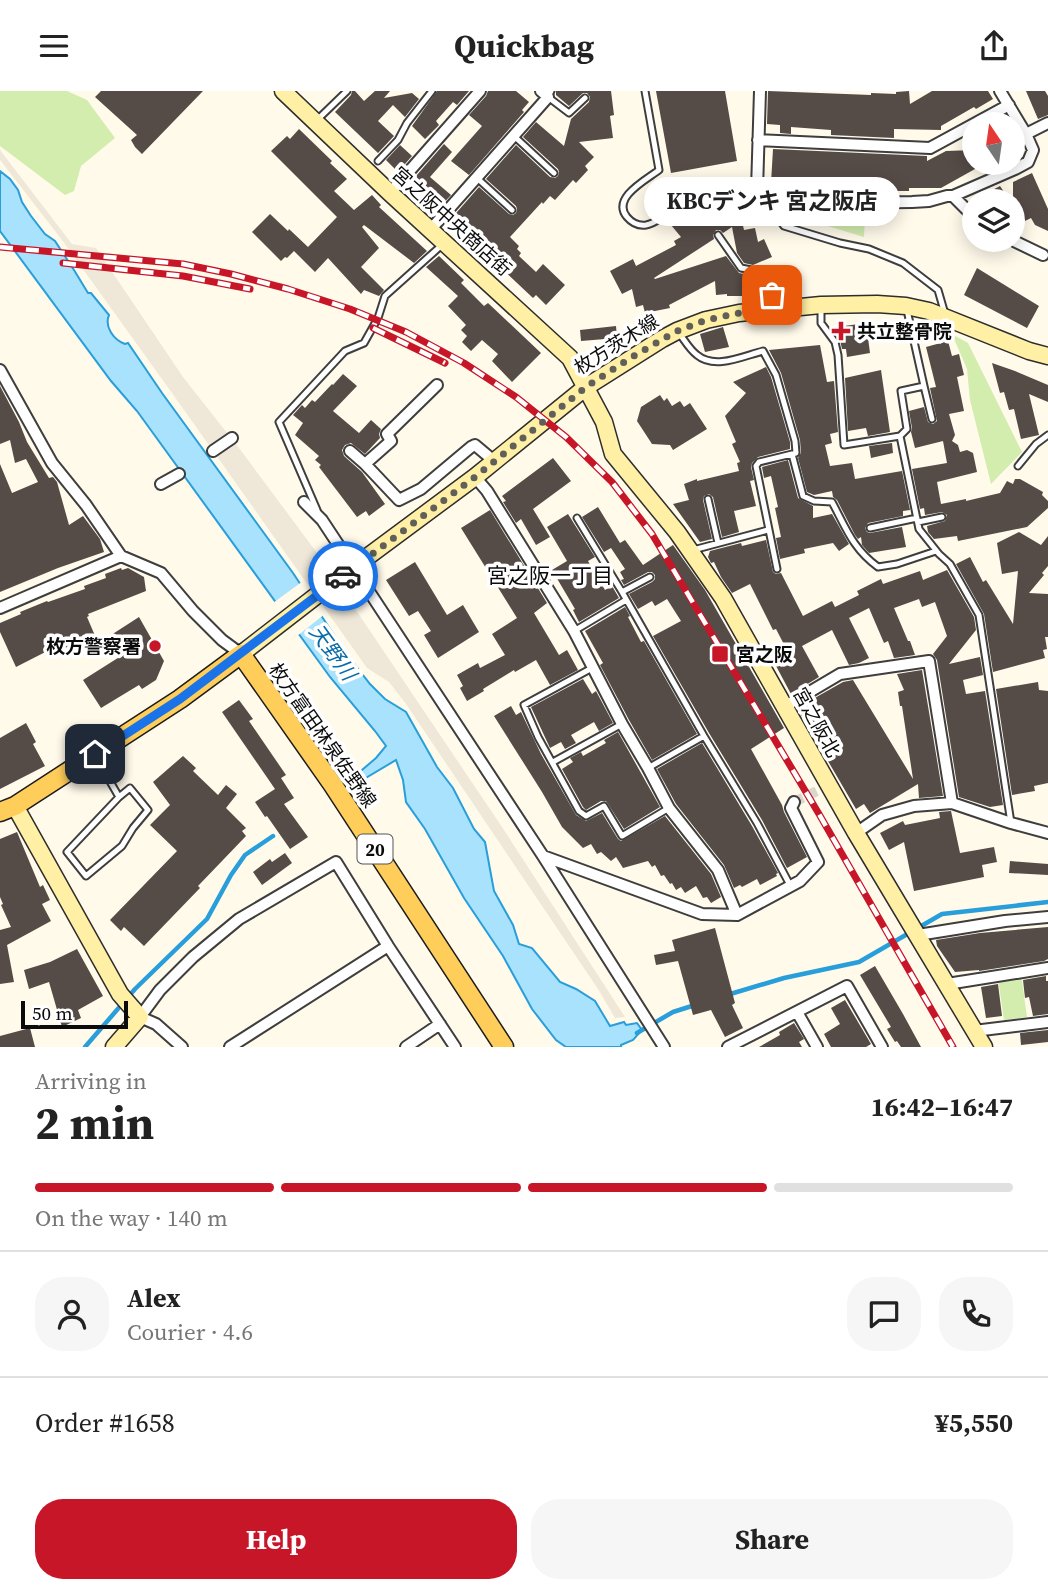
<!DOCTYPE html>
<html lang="en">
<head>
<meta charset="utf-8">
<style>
	body { margin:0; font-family:"Source Serif 4","Noto Sans JP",serif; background:#f6f6f6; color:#222; height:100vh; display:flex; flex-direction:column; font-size:26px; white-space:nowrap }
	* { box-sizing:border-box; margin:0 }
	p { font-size:23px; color:#767676 }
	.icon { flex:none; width:38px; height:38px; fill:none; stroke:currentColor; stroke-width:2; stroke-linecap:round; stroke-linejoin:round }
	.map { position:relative; height:956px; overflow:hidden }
	.side { display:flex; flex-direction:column; background:#fff; flex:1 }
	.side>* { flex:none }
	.needle { width:46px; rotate:347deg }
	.tools { position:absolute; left:962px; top:21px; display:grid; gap:14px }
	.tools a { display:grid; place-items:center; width:63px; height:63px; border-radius:50%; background:#fff; box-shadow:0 4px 18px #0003; font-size:35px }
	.scale { position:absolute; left:21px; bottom:18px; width:107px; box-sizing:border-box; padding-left:7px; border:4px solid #0b0b0b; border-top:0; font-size:19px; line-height:24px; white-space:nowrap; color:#0b0b0b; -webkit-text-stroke:5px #fff; paint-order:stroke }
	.pin { position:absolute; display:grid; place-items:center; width:60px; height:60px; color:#fff; margin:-30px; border-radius:14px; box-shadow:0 4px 10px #0006 }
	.courier { position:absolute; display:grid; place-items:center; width:70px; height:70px; margin:-35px; border:5px solid #1a73e8; border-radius:50%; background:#fff; color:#222; box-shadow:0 2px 9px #0007 }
	.bubble { position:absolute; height:49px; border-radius:24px; background:#fff; box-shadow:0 4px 18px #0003; font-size:23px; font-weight:700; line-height:49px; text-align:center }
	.headline em { font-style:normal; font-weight:700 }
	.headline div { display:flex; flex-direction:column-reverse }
	.headline { display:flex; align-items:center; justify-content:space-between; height:119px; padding:0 35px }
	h1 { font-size:46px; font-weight:700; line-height:52px }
	.bar { display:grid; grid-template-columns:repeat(4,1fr); gap:10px 7px; align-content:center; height:84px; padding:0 35px }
	.bar i { height:9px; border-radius:5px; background:#e0e0e0 }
	.bar .active { background:#c81629 }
	.bar p { grid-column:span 4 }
	.line { display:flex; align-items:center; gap:18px; padding:0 35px; border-top:2px solid #e0e0e0 }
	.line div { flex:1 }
	.round { display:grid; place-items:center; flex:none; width:74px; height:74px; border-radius:28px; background:#f6f6f6 }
	.button { display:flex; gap:14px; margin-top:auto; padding:14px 35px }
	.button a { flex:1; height:80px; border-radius:28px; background:#c81629; color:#fff; font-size:28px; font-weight:700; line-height:80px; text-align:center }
	.button a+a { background:#f6f6f6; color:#222 }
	header { display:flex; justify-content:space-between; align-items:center; height:91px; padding:0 35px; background:#fff; font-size:32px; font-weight:700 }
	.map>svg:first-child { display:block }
</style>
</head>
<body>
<header><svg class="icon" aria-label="menu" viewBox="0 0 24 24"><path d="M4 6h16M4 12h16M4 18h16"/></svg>Quickbag<svg class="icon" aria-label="share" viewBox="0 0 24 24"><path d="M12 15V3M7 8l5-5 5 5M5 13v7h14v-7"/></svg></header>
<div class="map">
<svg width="1048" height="956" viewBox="0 0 1048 956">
	<rect width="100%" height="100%" fill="#fffaea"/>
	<path fill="#d3edaf" d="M0,0H67L87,9L115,47L81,75L74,100L65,104L0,55Z
		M765,106L865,125L864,146L778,120Z
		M952,243L968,252L1022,361L991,393L970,309L967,278Z
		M1021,883L1027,926L1004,929L998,888Z"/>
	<path fill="#efe8d9" d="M0,59L72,153L96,157L183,286L242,361L323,470L504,739L625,926L615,927L598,898L406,613L389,591L367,577L167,295L62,149L0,69Z"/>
	<path fill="#a8e2fc" stroke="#289edb" stroke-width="2" d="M0,80L10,88L18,99L22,111L31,125L45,143L55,150L74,179L88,202H91L109,224C104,236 114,249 125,253L128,252L162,302L293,482L346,562L370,593L385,608L406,621L437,676L453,697L474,738L485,751L494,800L513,834L519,853L532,857L560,891L576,898L595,910L610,935L624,931L626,934L637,932L642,939L633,949L621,954V956H566L556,949L532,918L503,865L464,807L425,738L406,711L403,689L396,669L359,691L355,685L376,667L386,655L375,640L330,586L137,320L111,290L0,140Z"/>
	<path fill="#fffaea" d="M303,490L325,523L297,545L273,512Z"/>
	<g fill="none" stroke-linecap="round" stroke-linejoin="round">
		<path stroke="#289edb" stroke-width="4.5" d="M727,904L784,887L859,871L942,823L1048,811
			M637,942L673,921L695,914
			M85,956L135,898L207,828L231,784L245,764L273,745"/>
	</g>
	<path fill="#554b47" d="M101,0H203L142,63L135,56L131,49L137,44L95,6Z
		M352,0H355L364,10L375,0H390L384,7L412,2L419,8L405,26L393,14L378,30L394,45L378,62L335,21L351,4Z
		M437,0H469L457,14L453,11L436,30L439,34L425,48L412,35Z
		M488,0H516L529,11L522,19L524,21L469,84L451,70L482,35L469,24L486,5Z
		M556,0H611L614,24L610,25L613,47L579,51L594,66L585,75L588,79L576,92L573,89L555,109L550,105L543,113L542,111L510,146L519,155L517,158L521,162L519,165L536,181L543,173L565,194L546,214L536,204L533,207L481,158V157L464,142L465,141L450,129L479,96L509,123L513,124L516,122L517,118L516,115L486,88L516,54L550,86L555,87L558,85L559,81L558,78L523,46L536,31L564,55L571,28L589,11L590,6L587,2H583L569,15L556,4Z
		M656,0H725L737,70L671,82Z
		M768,0L871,4V2L896,3V1L909,0L910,13L932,0H988L993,8L976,18L974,16L941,35V39L894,38V47L831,44V39L791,36V43L780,42V34L767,33Z
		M1026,0H1045L1048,5V24L1038,28Z
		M299,38L332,70L330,72L347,88L334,100L354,119L372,104L381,114L379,116L427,160L414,172L364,134L362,136L379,157L361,176L384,199L379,205L364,199L361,203L328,167L315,181L294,160L287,167L285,166L281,170L252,141L270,123L288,140L289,138L308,156L337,126L271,60L287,45L290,48Z
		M444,53L452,61L430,86L451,104L439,117L410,92Z
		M400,54L412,65L398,81L386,69Z
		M773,58L927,65V70L946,60L975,59V78L941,97H909V100H896V98L863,99L771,92Z
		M1032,82L1048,118V140L1035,134L1031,127L1013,136V91Z
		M1000,95L1010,110H972Z
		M709,109L723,129L751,121L752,123L742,130L744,139L755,137L758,151L764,148L772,166L753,174L744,172L737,162L732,136L723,142L720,139H716L713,144L714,148L654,187L655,188L726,165L739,182L760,186L766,190L757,202H749V205H727V203L716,204L715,190L669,214L670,217L645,222L643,214L636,216L632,198L622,203L610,180L633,168L636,175L676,154L674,150L681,146L671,134L682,127L681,125L696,115L697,117Z
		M439,165L464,189L461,192L484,215L488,212L541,262L512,291L492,270L498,263L482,249L471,260L462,251L467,245L461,239L466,234L448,215L458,205L426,176Z
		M977,177L1039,215L1027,237L964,204Z
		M866,232L870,262L847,266L846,258H842L837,236Z
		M616,235L617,247L581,250L580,239Z
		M723,236L729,256L705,261L700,243Z
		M948,250L952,265L959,263L964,284L957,286L964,320L949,323L955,344L952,350L958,354L960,361L967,359L973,362L977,381L937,391L941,413L966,408V410L1000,402L1007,390L1013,393L1015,388H1020L1043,401L1042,404L1048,410V417L1027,436L958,450L957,445L934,448L928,441L927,435L945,430L947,424L942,421L925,424L924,417L920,418L912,378L947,372L943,350L915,357L911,341L912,337L909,320L924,316L928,331L933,333L937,330L930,297L936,296L926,256Z
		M820,254L827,291L834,290L838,341L830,343L832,352L825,354L830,375L852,372L855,388L902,380L910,419L903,420V425L868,432L865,437L867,441L870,442L902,436L906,456L869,462L862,454L861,446L858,448L855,444L837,409L833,406L832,400L814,404L807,401L798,367L801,362L800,349L781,282L769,259Z
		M992,272L1015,280L1048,294V311L1029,303L1039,344L1021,348L1014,318L1009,319L1004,301L1000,302Z
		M766,276L771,286L790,351V358L758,366L752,372L751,376L754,389L750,390L756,415L734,420L739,441L722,446L713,406L709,403L704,405L703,409L712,448L700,451L673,413L689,409L684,393L697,388V390L739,380L737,372L740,371L732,353L736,351L725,325L746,302L733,291Z
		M881,279L890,341L868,345L866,337L848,340L845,287Z
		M343,283L357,295L333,320L359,342L371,329L381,338L379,343L380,347L365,363L351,352L345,354L342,359L344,365L362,381L385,413L369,425L366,420L357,426L319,376L321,374L315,369L319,365L295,344L303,332L293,324L302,314L305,317L312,309L315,311L332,293L333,294Z
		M0,295L19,331L27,351L49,387L53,386L57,391L69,434L83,425L100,448L104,461L58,477L0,501V373L12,402L38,391L26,368L15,372L10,349L0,353Z
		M660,304L664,310L667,307L672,315L680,310L684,316L690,312L707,338L673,359L670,354L652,353L637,330L641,316Z
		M892,352L893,362L871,367L869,355Z
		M553,367L571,390L533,418L550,446L536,454L521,428L516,432L503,411L506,410L502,405Z
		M788,369L798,407L813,415V427L832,423L849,453L839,460L833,452L804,458L805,462L780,468L776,447L781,446L775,417L778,416L771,385L764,387L762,376Z
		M598,416L620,452L625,449L643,474L673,454L705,499L784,637L751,658L782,714L784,721L807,766L787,777L762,729L709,642L653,545L681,530L667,508L655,515L652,510L638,518L629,503L652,491L655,488V484L652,481H648L624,494L621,489L624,488L620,481L625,478L611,457L604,461L582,426Z
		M490,419L547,512L534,522L559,564L567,559L578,579L550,594L536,569L515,581L514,579L483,598L484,600L467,610L460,597L463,595L457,584L478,572L480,577L505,564L492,543L517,527L461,437Z
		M568,423L595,466L588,470L605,499L612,495L619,507L579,531L573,519L575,518L552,479L567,470L547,436Z
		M1019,441L1041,454L1048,445V475L1042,482L1044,484L1029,502L1048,503V546H1045L1047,558L1043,559L1045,567L993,581L984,523L956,473L970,466L983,491L986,489L1013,533L1018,480L1002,483L997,452Z
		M766,449L773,481L776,483L781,482L803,525L832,510L835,516L859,504L857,500L881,488L883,493L920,480L923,489L947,479L974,526L976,539L949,573L980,566L983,584L963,589L966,603L985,600L1003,714L990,716L959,706L937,569L933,563L947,545L935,511L922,516L919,508L894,517L908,550H910L915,564L894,567L888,550L884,552L869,517L849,527L869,567L859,572L849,574L832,539L802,555L819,586L791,603L775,573L790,565L776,538L773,539L750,493L732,502L721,486L714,471L711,472L708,466L710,460L741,452L742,455Z
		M415,471L447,524L463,514L479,541L438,567L424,544L431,540L418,520L409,525L386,489Z
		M121,477L122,479L128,477L144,486L146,500L88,523L89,525L87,526L96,547L71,558L70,555L65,557L63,552L16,576L0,541V532L21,523L20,521L47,510L48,511L85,498L84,495L106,487L105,483Z
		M625,516L630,525L628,526L641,551L644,550L697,643L652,669L629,629L600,574L603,572L585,540Z
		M139,526L164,570L156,589L142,598L139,594L101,617L83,589L121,565L108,546Z
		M922,579L943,705L919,707L918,693L870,722L864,713L856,718L797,617L843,591L853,589L913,688L902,615H900L898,601L904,599L897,583Z
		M583,588L592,603L596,600L613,632L599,640L594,631L571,644L576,652L565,658L561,651L550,657L531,616Z
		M1038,591L1039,599L1048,600V692L1034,695L1035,700L1012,704L996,598Z
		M239,609L253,628L249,630L286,684L281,687L294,707L284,713L308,746L290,758L267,725L265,726L255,711L275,698L222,621Z
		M511,615L516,624L521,621L541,663L576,724L586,730L602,722L618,748L621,750L665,725L711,783L721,806L711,812L707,806L703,807L696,795L685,802L681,796L676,799L672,792L670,793L664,784L661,785L655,774L652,776L648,770L623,777L616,766L611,770L601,761L597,763L591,753L583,757L562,736L542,701L494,625Z
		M26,632L36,651L33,653L45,675L0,698V647Z
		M618,641L660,716L624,738L606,710H601L586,719L583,716L562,678L573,671L570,667L581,661L583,665L606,652L604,649Z
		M702,652L752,735L778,782L776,783L777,785L760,794L757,788L742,796L740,794L734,797L724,774L676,713L657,678Z
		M183,665L196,677L193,680L218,704L226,694L237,703L226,717L246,737L242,740L246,745L198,795L200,797L144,855L124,836L121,840L110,829L177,760L150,734L170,714L153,691Z
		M951,720L960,762L994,756L997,771L982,774L984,786L914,800L904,751L889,759L880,742L903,730L905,734L940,727L939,721Z
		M17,741L40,796L43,794L50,809L42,813L51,830L7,854L14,891L0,893V839L11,836L1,814L3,813L0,806V748Z
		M285,762L292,772L262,794L253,781L270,768L272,771Z
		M1010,770L1048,773V784L1009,782Z
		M1048,836V868L1044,870L979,880V879L955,881L937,855L936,849L980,842Z
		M715,837L735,912L732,914L743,937L725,946L711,919L693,924L678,870L656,874L654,864L675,860L672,849Z
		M77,858L103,905L78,919L81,927L62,936L49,891L29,898L24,879L50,871Z
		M875,875L903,923L921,956H901L897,950L895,951L887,938L891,936L860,884Z
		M1046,885V890H1048V923L1033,925L1029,906L1025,907L1023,889Z
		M998,893L1002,925L986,927L981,896Z
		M845,909L871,953L866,956H831L824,943L840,933L831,917Z
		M794,932L804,948L799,951L802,956H759L780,944L779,941Z
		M30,937L35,956H0V945Z
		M1048,939V951L1021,954L1020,942Z"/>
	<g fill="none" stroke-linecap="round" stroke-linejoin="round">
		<path stroke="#dad6c9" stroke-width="10" stroke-dasharray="10 5" stroke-linecap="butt" d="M794,711L817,700"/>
		<g stroke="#3e3e3e" stroke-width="9">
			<path id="lane" d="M551,0L548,6L569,22L585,7
				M645,0L659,79C646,89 611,107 627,126C632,132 638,135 646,134C663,131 681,106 699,98C716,90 739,93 758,93
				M316,30L347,0
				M514,45L554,82
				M378,70L398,49L407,32L432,0
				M477,87L512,119
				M758,99L784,135L840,152L869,158L903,172L938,199L945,223
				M718,144L741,177L768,182L773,188L771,218
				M821,217V232L835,251L838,264L844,354L900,345L919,438L939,463L950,473L979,524L1011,732
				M679,242C685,250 690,259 697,264C715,279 743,265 763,260L776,284L795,350L796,362L759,371L756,375L777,478
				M924,295L932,328
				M900,345L907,338L901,300L924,295L907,219
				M792,363L803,405L814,410L832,411C846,437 853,458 878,476L897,473L936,460
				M1018,375L1036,353L1048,344
				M708,408L718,452
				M317,419L279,331L345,260L364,252L378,227L385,205L443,153
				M577,427L622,501L704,645L757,732L790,794
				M918,431L942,426
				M870,437L917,427
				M693,459L768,439
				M622,501L650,486
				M574,540L626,509
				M592,577L524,614L538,646L579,720L586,725L604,715L622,745L669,717
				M96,666L119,706L130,697L148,719L133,737L122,755L86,785L67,761L119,706
				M553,671L622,633
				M648,677L704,645"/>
		</g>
		<g stroke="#3e3e3e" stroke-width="14">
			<path id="street" d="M760,0L757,99L836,112L912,111L929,110L947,105H953L1015,78L1028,71L1033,59L1026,43L1000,0
				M1026,43L1048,32
				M758,49L930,57L1009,14
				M390,102L480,0
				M953,105L975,127
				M431,138L548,6L541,0
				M1012,149L1043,164
				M0,279L52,372L86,414L121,465L161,482L193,520L222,549L241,563
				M213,360L232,347
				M350,360L365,373L391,350L387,343L437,294
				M365,373L399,409L421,398L471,356L475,354L494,370
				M475,386L487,400L574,540L622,633L648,677L669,717L718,779L737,824
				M161,393L179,383
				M304,411L322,429L353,476L543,765L664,956
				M0,517L121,465
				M784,616L840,583L929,570L952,712
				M856,742L882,724L914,715L952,712L1011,732L1048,742
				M543,765L702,823L737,824L800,790L818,771L791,717L794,711
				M918,844L1005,830L1048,826
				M947,893L1048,877
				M797,921L817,956
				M974,940L1048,931
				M182,956L156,933L140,926L160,899L193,866L239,828L336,771L388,855L455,956
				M230,956L388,855
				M406,956L440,933
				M728,956L847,895L882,956"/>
		</g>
		<g stroke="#2d2d2d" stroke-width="19">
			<path id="secondary" d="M283,0L390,102L570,267L604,331L613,363L677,441L723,507L856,742L984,956
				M241,563L347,481L475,386L586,296L662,248L677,240L706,229L739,222L821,214L877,213L906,215L929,220L1029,260L1048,265
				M15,715L120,903L140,926L114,956"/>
		</g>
		<g stroke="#1c1c1c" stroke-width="21">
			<path id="primary" d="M0,721L15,715L180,608L241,563L333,694L504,956"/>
		</g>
		<use href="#lane" stroke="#fff" stroke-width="5"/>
		<use href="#street" stroke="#fff" stroke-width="10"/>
		<use href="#secondary" stroke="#fff0a5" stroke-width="16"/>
		<use href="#primary" stroke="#ffcd5a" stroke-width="18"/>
		<g stroke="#c81629" stroke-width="7">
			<path id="rail" d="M0,156L183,173L231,183L288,198L350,218L406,241L464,272L516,306L566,346L612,391L652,443L819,723L953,956
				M63,172L183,185L250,198
				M373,237L445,272"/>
		</g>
		<use href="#rail" stroke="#fff" stroke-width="4.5" stroke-dasharray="13" stroke-linecap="butt"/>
	</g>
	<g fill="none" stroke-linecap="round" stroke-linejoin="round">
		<path stroke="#605f59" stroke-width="7" stroke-dasharray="0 12.6" d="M343,485L475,386L586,296L632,266L677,240L706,229L739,222L771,219L772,204"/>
		<path stroke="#1a73e8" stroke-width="9" d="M95,663L180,608L343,485"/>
	</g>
	<g fill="#c81629" stroke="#fff" stroke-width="2.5">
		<path d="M837.5 229.5h7v7h7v7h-7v7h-7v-7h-7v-7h7z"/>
		<circle cx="155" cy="555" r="7"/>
		<rect x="711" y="554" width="18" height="18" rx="3.5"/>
	</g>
	<g text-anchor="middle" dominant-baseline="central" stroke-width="7" stroke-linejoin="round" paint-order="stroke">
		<rect fill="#fff" stroke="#545454" stroke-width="2" x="357.5" y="743.5" width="35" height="29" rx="5"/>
		<g font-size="18" font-weight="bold" fill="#0b0b0b">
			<text x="375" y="758">20</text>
		</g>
		<g font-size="19" fill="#0b0b0b" stroke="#fff">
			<text transform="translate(452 130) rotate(42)">宮之阪中央商店街</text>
			<text transform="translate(616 253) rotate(-32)">枚方茨木線</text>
			<text transform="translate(817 631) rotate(61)">宮之阪北</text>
			<text transform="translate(323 644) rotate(55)">枚方富田林泉佐野線</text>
		</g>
		<g font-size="19" font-weight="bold" fill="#0b0b0b" stroke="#fff" text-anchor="start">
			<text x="857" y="240">共立整骨院</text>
			<text x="141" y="555" text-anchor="end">枚方警察署</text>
			<text x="736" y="563">宮之阪</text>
		</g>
		<g font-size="21" fill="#0b0b0b" stroke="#fff">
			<text x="550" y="484">宮之阪一丁目</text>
		</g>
		<g font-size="21" font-style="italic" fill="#096ca9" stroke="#fff">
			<text transform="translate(333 561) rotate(54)">天野川</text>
		</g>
	</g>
</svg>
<div class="tools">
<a><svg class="needle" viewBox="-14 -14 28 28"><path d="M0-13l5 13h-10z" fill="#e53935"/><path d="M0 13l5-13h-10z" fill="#767676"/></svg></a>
<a><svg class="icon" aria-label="layers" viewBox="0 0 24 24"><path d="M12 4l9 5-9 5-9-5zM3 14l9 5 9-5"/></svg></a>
</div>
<div class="scale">50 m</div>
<div class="pin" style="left:772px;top:204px;background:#ea580c"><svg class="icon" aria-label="bag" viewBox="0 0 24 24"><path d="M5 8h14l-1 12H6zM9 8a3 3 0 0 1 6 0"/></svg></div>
<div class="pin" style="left:95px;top:663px;background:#1f2937"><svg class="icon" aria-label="home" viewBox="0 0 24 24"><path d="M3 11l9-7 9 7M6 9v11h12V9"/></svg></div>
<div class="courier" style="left:343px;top:485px"><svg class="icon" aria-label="car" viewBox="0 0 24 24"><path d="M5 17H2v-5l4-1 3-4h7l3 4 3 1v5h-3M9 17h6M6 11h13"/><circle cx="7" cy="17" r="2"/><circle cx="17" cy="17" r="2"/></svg></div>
<div class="bubble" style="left:644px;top:86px;width:256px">KBCデンキ 宮之阪店</div>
</div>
<section class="side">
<div class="headline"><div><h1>2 min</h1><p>Arriving in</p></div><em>16:42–16:47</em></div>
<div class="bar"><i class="active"></i><i class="active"></i><i class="active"></i><i></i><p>On the way · 140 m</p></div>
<div class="line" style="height:126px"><a class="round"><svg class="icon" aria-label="person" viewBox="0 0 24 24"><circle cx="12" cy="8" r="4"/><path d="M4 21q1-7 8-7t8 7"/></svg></a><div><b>Alex</b><p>Courier · 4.6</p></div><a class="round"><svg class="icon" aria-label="chat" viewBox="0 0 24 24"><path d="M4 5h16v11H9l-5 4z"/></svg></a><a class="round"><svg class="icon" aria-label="phone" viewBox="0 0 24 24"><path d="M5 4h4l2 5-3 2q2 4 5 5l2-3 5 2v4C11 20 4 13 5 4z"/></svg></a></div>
<div class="line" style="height:91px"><div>Order #1658</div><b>¥5,550</b></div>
<div class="button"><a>Help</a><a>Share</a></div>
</section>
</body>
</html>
